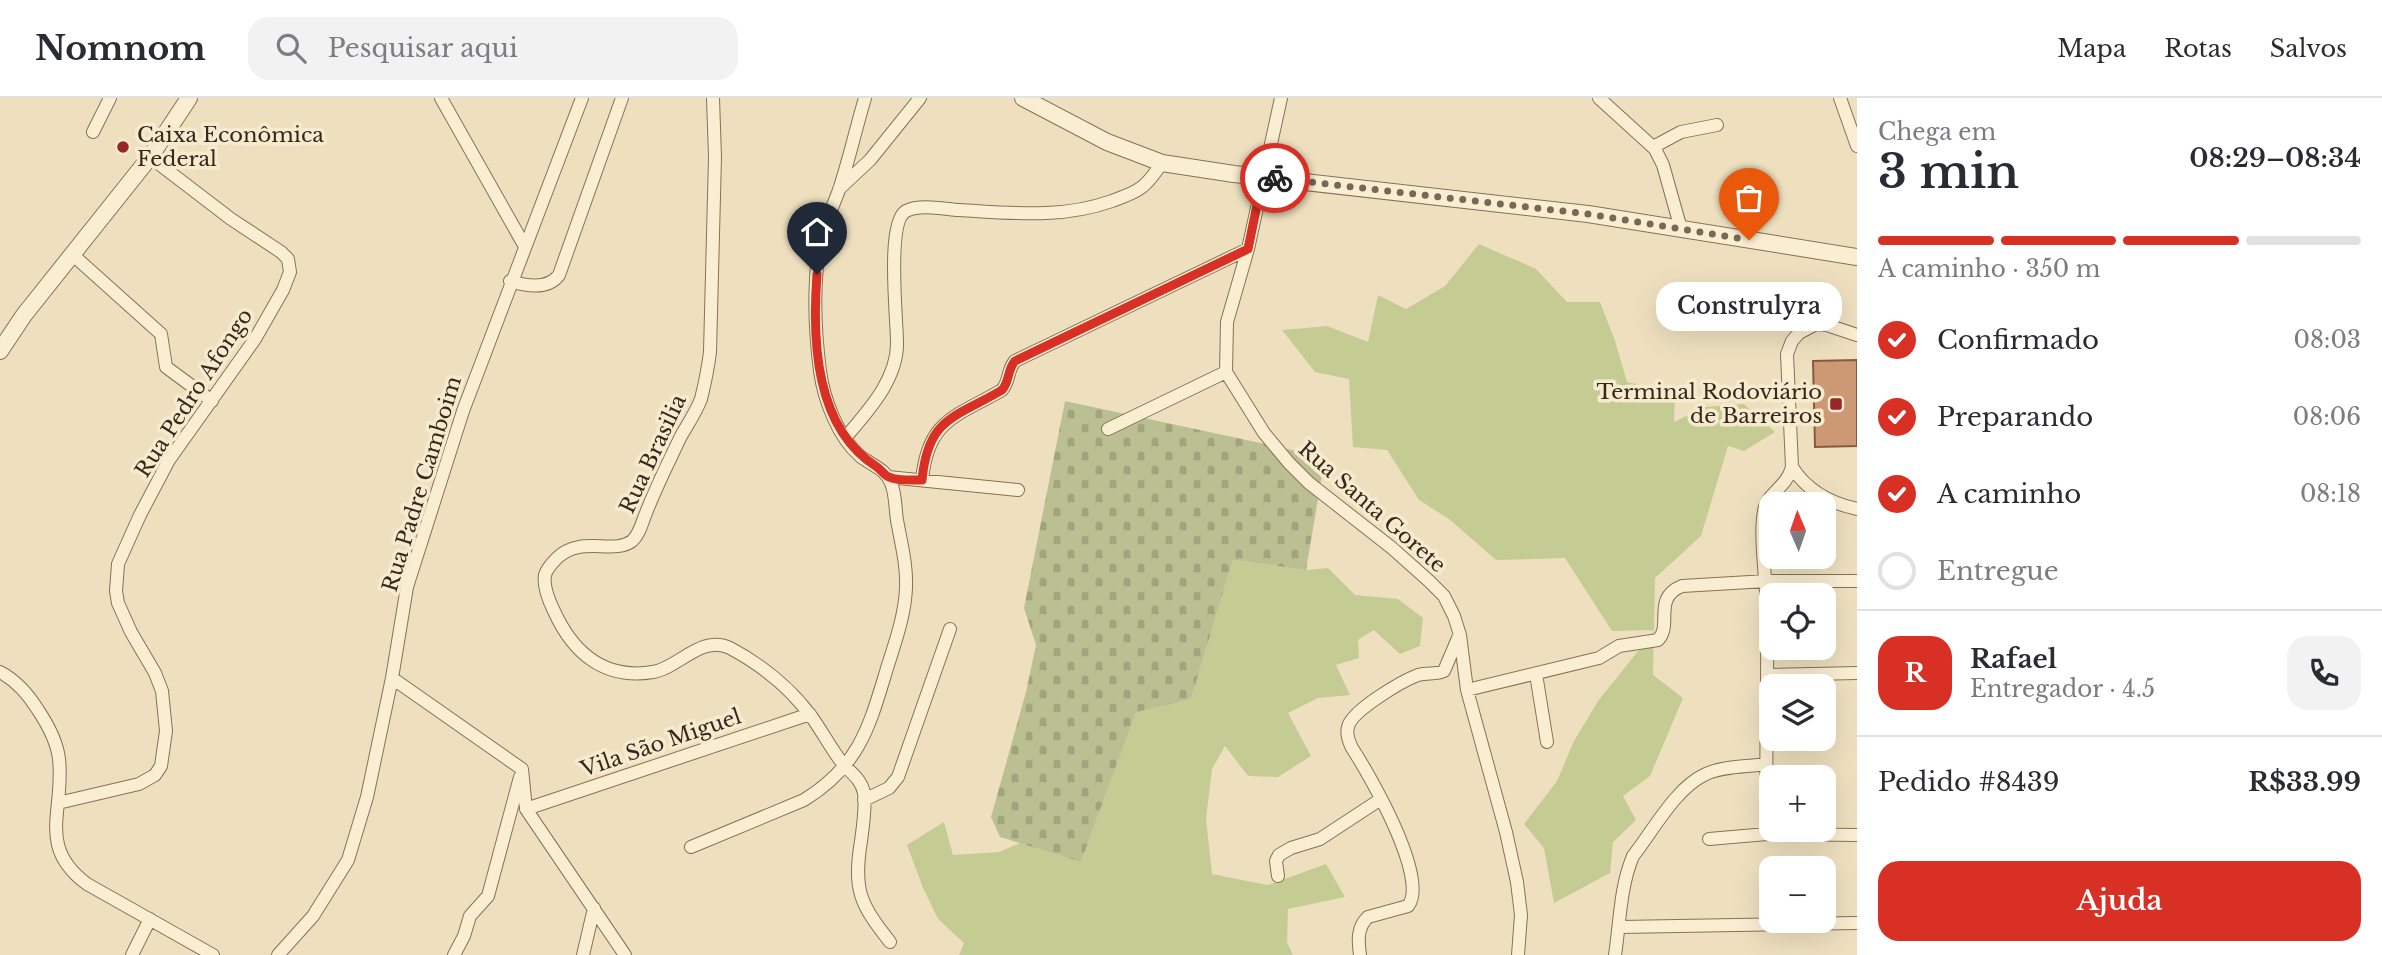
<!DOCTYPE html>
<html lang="pt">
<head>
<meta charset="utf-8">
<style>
	body { margin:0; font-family:"Libre Baskerville",serif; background:#f2f2f3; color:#2b2b33; height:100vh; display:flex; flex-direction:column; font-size:26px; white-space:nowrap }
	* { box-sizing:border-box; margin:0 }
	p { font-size:23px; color:#7c7c81 }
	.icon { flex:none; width:38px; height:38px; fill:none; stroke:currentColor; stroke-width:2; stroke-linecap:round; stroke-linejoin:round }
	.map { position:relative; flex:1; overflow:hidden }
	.panel { display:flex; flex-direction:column; background:#fff; width:525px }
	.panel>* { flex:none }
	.needle { width:46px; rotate:358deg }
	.fabs { position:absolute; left:1759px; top:394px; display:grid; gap:14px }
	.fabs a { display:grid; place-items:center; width:77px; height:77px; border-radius:14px; background:#fff; box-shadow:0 7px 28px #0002; font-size:35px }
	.pin { position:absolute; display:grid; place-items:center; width:60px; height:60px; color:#fff; margin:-72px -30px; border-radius:50% 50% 50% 0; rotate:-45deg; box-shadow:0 0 7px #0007 }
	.pin .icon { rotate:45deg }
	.courier { position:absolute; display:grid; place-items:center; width:70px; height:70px; margin:-35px; border:5px solid #d93025; border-radius:50%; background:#fff; color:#222; box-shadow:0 2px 9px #0007 }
	.bubble { position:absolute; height:49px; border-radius:21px; background:#fff; box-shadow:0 7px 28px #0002; font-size:23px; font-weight:600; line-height:49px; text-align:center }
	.headline em { font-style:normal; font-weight:600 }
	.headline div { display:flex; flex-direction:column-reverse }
	.headline { display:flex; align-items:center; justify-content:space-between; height:119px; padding:0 21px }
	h1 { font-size:46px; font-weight:600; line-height:52px }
	.bar { display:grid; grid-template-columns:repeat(4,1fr); gap:10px 7px; align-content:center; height:84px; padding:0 21px }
	.bar i { height:9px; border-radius:5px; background:#e1e1e2 }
	.bar .current { background:#d93025 }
	.bar p { grid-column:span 4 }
	.line { display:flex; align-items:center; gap:18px; padding:0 21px; border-top:2px solid #e1e1e2 }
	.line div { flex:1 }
	.round { display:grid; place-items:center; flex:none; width:74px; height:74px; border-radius:21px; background:#f2f2f3 }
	ol { padding:0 21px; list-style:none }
	li { display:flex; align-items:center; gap:21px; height:77px }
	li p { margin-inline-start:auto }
	li .icon { padding:7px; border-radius:50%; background:#d93025; color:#fff; stroke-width:4 }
	li:last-child { color:#7c7c81 }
	li i { width:38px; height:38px; border:4px solid #e1e1e2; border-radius:50% }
	.action { display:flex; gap:14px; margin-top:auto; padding:14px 21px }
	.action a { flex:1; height:80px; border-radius:21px; background:#d93025; color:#fff; font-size:28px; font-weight:600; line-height:80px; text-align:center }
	header { display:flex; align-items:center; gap:42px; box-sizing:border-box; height:98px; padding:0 35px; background:#fff; border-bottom:2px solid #e1e1e2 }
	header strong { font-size:33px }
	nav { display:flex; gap:38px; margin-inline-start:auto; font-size:24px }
	.search { width:490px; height:63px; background:#f2f2f3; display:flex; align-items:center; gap:18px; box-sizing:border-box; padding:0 24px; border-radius:21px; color:#7c7c81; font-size:26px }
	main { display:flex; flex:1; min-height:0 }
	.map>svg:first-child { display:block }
</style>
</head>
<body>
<header>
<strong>Nomnom</strong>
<div class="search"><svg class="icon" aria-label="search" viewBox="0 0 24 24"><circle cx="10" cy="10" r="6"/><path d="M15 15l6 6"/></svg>Pesquisar aqui</div>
<nav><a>Mapa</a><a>Rotas</a><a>Salvos</a></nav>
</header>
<main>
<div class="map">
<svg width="1857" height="857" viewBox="0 0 1857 857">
	<defs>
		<pattern id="cemetery-stones" width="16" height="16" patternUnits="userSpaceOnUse" patternTransform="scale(1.75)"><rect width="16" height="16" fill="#bbc093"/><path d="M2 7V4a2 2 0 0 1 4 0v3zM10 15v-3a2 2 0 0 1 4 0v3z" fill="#a1a57e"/></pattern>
	</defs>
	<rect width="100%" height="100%" fill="#eee0bf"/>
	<path fill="#c5cc93" d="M1479,146L1536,171L1567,204H1600L1615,243L1627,284L1675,295L1674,324L1705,309L1744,306L1775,334L1744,353L1728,348L1701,438L1655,480L1653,577L1683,600L1650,678L1623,698L1636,722L1613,744L1610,775L1554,805L1544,750L1524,726L1557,683L1574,643L1598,603L1655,532L1612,533L1565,460L1496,462L1449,421L1419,402L1387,352L1353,349L1349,281L1315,274L1282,232L1327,228L1368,244L1378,197L1406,211L1445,188Z
		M1233,462L1306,472L1328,470L1355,497L1398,501L1423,520L1420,548L1400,556L1374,532L1358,542L1359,560L1336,567L1350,597L1318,600L1288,615L1311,658L1278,679L1248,678L1225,648L1212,671L1206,721L1212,776L1268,787L1326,766L1345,799L1288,811L1287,844L1293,857H959L964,845L938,821L923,790L907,747L944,724L953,757L999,754L1020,745L1081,764L1136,613L1191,601Z"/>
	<path fill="url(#cemetery-stones)" d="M1065,303L1325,359L1306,472L1233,462L1191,601L1136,614L1081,764L1000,739L991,719L1026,594L1036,547L1024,510Z"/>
	<path fill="#cd9974" stroke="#865a3d" stroke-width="2" d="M1857,262V348L1815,349L1813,263Z"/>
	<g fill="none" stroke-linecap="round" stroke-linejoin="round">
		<g stroke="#877157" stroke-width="14">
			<path id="minor" d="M441,0L524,147
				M713,0L715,59L710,254C708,270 705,285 701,301C696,314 688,326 681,338C669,363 656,389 646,415C642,424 640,436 632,443C613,457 581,437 557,460C552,465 547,470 545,477C543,489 549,503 554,513C573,555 604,582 653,574C678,570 702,536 730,550C760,566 790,590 811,618C822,633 831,651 843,666C852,676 861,681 864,695C866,710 863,728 861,743C853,792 860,806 890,844
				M1281,0L1248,151L1227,224L1226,274L1264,335L1289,365L1309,385L1392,450L1429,483L1444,498L1454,518L1460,537L1467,592L1506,734L1517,784L1521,817L1518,857
				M1599,0L1655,51L1663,67L1681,131
				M1840,0L1857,48
				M93,34L110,0
				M1653,49L1681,34L1717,27
				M839,91L870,62L920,0
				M73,157L161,236L166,269L212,303
				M510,183C526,188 548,192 559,177L622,0
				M1108,331L1226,274
				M845,340C868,313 898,281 897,244C897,221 886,124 906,113C920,106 944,111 959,112C1013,115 1061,121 1112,103C1122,99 1133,96 1142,89C1150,83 1156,73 1162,65
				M1792,369C1807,393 1829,405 1857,411
				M888,379L1018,392
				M922,382C928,321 956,319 1002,292C1010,283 1007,272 1015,263L1248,151
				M0,574C17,583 28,596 38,612C48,627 57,643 59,661C65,713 36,748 87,786L213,857
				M1536,576L1547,644
				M1768,577L1857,575
				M392,580L522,671L526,711L625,857
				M1467,592L1599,560L1619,548L1658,542C1673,527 1652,500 1682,488L1767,483H1857
				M864,702L889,690L898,679L950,531
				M58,705L139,686L155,677L161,668L166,633L162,593L155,575L131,534L118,505L116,493L118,466L140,417L169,362L255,241L283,192L290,174L288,161L281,154L231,121L150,59
				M526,711L810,616
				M1767,736C1765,662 1768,589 1767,515C1767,486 1759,440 1764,413C1767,394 1786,391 1792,369L1787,256L1792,243L1799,235L1816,226L1827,227L1857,237
				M1709,741L1767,736L1857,737
				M691,749L804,702C861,667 870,626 888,567C896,542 905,516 906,490C907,466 901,445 897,422C895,410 896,397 891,385C886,371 871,367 860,358C838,339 824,302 820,273C815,234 813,192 819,152C822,131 832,111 839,92C849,62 856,30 865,0
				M1278,778L1276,763L1279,757L1291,750L1320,741L1381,701
				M1620,829L1857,825
				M132,857L150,821
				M278,857L313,818L348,762L367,699L392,580L407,489L463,313L582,0
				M454,857L464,838L470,818L488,798L520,679
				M583,857L594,810
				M1360,857C1358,843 1357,829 1368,819L1408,808C1430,781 1369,676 1352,650C1349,644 1346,636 1348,629C1351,613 1402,583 1418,577C1427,574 1436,577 1444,573L1458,540
				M1615,857C1620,824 1620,789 1633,758C1653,733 1676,689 1706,676C1723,668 1747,669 1766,666"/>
		</g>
		<g stroke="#877157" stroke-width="18">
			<path id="tertiary" d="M1023,0L1107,44L1162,65L1234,76L1588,116L1857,159
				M0,253L24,217L150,59L189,0"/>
		</g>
		<use href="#minor" stroke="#f9eed2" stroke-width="12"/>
		<use href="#tertiary" stroke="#f9eed2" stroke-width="16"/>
	</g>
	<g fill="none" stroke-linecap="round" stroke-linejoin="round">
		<path stroke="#766955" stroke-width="7" stroke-dasharray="0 12.6" d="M1275,80L1588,116L1749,142"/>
		<path stroke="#d93025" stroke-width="9" d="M817,176C812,243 815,330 877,369C881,372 885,378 889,379C897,383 913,382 922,382C928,319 955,320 1002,292C1010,283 1007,272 1015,263L1248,151L1263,78L1275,80"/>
	</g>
	<g fill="#972727" stroke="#f6eacf" stroke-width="2.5">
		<circle cx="123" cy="49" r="7"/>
		<rect x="1829" y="299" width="14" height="14" rx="3.5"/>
	</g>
	<g text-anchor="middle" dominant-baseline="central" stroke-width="7" stroke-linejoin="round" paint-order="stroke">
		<g font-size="21" fill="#36291c" stroke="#f6eacf" text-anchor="start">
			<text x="137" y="37">Caixa Econômica<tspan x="137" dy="24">Federal</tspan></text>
			<text x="1822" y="294" text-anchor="end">Terminal Rodoviário<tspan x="1822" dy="24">de Barreiros</tspan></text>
		</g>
		<g font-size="21" fill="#36291c" stroke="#f6eacf">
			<text transform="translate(194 295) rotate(-57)">Rua Pedro Afongo</text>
			<text transform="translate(653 356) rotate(-65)">Rua Brasilia</text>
			<text transform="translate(422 386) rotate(-73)">Rua Padre Camboim</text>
			<text transform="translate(1372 409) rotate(41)">Rua Santa Gorete</text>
			<text transform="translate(661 645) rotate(-19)">Vila São Miguel</text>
		</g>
	</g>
</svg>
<div class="fabs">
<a><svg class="needle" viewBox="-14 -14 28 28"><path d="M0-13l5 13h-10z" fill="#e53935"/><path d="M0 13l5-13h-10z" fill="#7c7c81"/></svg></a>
<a><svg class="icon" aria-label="locate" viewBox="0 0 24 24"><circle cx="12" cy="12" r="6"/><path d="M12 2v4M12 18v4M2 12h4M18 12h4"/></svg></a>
<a><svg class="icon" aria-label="layers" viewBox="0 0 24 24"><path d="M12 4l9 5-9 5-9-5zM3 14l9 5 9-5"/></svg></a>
<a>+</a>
<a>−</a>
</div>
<div class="pin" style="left:1749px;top:142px;background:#ea580c"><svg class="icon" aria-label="bag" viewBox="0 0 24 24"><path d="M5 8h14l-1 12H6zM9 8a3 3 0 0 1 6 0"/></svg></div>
<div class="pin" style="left:817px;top:176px;background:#1f2937"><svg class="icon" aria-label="home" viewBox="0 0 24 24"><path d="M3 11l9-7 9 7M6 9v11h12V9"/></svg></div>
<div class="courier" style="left:1275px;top:80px"><svg class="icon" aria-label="bike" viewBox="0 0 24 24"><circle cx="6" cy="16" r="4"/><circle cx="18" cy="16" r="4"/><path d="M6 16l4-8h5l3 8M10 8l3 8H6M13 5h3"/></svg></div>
<div class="bubble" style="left:1656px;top:184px;width:186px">Construlyra</div>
</div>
<section class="panel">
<div class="headline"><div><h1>3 min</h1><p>Chega em</p></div><em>08:29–08:34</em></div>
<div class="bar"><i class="current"></i><i class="current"></i><i class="current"></i><i></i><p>A caminho · 350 m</p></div>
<ol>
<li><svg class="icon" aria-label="check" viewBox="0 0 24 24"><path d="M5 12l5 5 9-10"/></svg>Confirmado<p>08:03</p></li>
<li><svg class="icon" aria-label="check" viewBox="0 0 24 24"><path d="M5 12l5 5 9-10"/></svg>Preparando<p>08:06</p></li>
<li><svg class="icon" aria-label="check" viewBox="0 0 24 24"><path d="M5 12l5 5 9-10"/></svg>A caminho<p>08:18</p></li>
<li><i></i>Entregue</li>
</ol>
<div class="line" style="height:126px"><b class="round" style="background:#d93025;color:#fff">R</b><div><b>Rafael</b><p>Entregador · 4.5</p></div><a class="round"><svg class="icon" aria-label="phone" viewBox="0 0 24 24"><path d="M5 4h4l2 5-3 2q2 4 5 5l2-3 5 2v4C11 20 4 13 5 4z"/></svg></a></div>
<div class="line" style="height:91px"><div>Pedido #8439</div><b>R$33.99</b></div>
<div class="action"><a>Ajuda</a></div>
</section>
</main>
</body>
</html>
